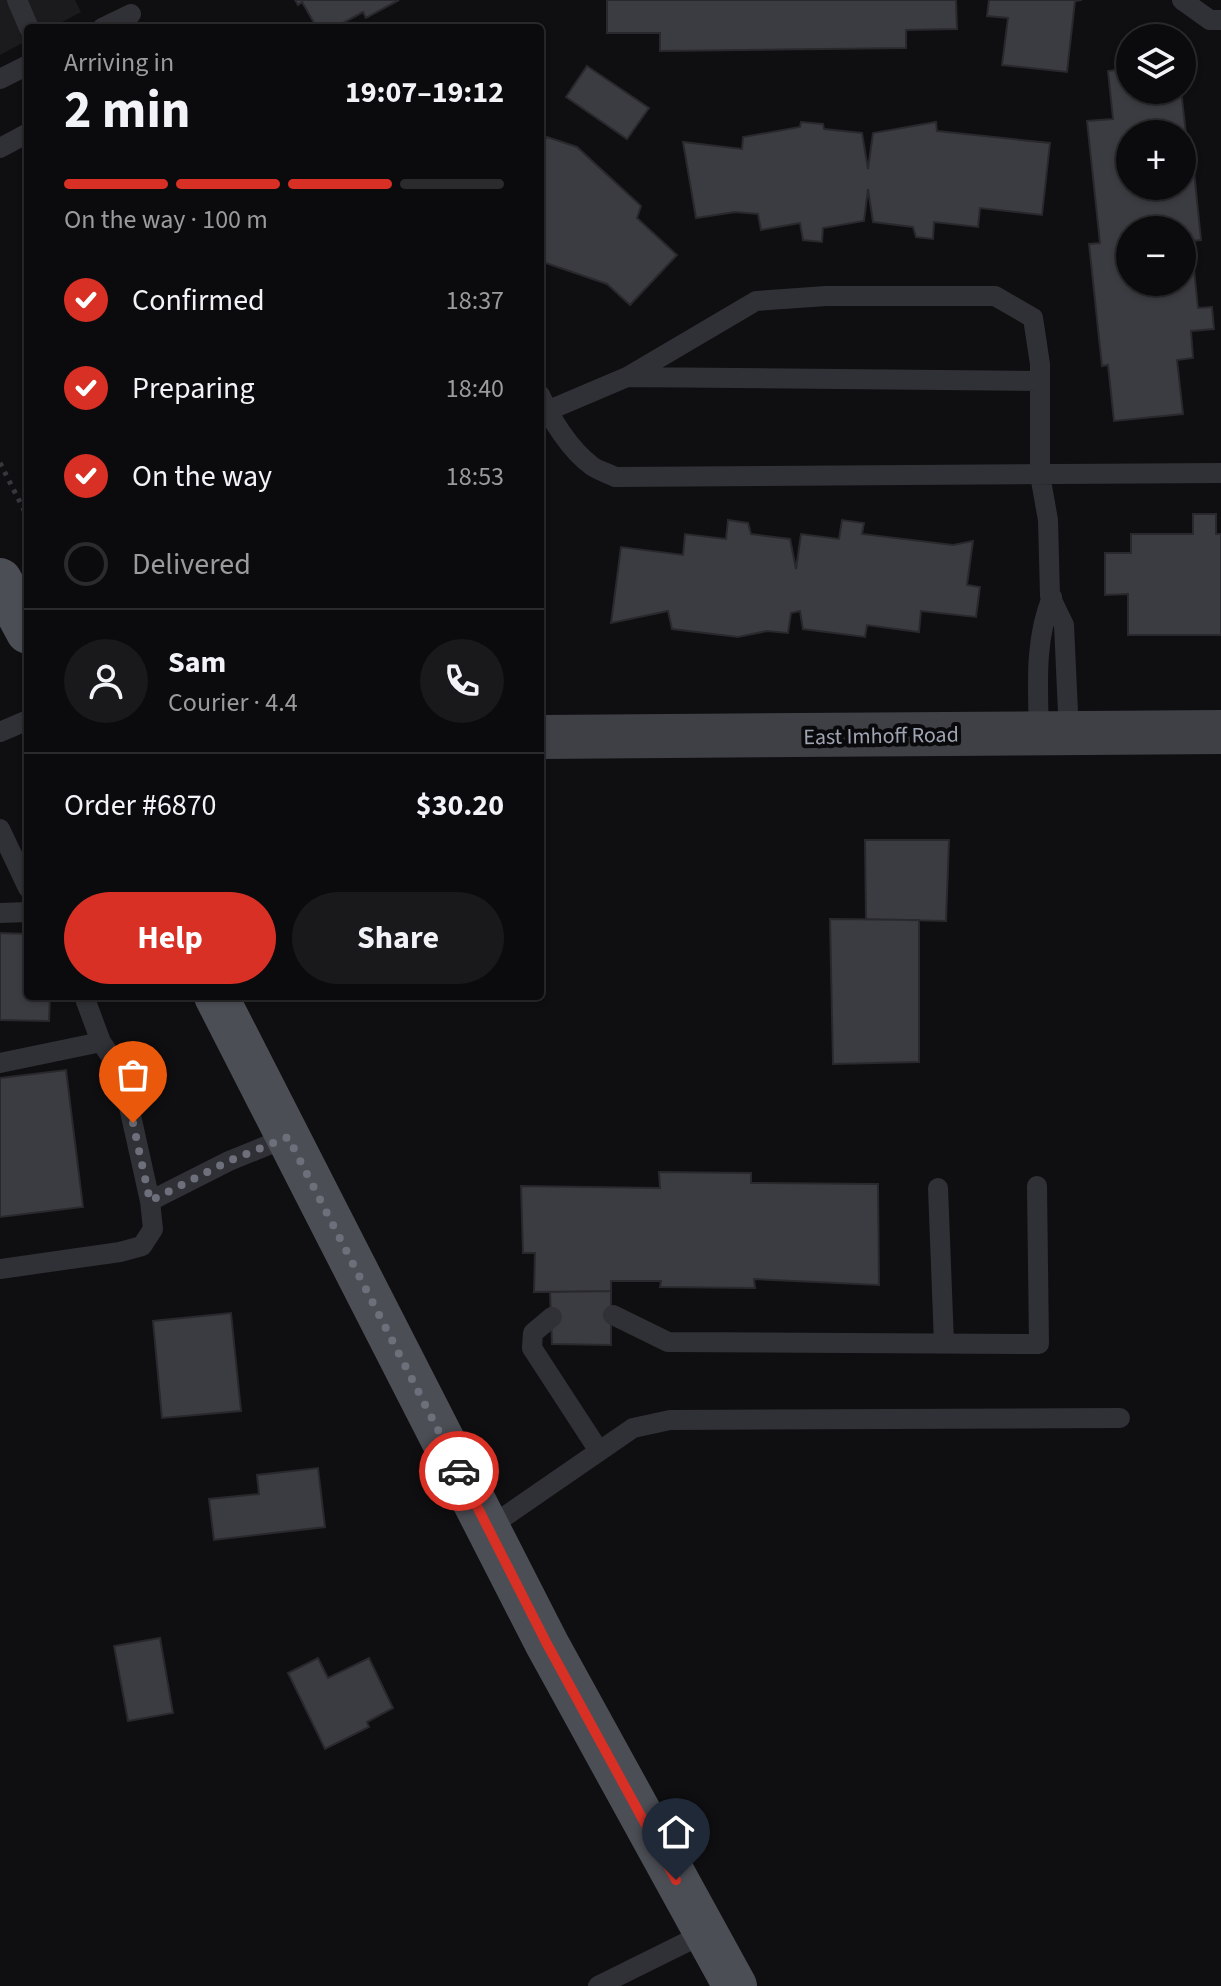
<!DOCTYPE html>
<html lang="en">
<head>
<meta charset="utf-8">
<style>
	body { margin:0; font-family:"Source Sans 3",sans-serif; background:#19191b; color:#f1f3f6; height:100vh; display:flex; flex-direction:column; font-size:30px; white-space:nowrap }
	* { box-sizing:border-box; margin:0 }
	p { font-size:26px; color:#9a9b9d }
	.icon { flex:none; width:44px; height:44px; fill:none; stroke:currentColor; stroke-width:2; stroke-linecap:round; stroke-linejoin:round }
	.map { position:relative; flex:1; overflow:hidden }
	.panel { position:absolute; left:24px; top:24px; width:520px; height:976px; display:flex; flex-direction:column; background:#0b0b0d; border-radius:8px; box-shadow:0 2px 6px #0004,0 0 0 2px #2b2b2e }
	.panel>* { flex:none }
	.buttons { position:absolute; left:1116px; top:24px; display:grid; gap:16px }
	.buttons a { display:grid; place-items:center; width:80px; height:80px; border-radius:50%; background:#0b0b0d; box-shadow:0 2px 6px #0004,0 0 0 2px #2b2b2e; font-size:40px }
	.pin { position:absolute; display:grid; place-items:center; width:68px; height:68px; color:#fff; margin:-82px -34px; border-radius:50% 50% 50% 0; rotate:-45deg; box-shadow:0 0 8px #0007 }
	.pin .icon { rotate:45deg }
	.courier { position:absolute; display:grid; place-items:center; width:80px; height:80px; margin:-40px; border:6px solid #d93025; border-radius:50%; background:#fff; color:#222; box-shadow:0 2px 10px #0007 }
	.head em { font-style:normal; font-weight:700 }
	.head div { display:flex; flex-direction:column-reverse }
	.head { display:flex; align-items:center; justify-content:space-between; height:136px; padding:0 40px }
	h1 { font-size:52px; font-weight:700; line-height:60px }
	.bar { display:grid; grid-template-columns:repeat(4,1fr); gap:12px 8px; align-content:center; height:96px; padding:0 40px }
	.bar i { height:10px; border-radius:6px; background:#2b2b2e }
	.bar .active { background:#d93025 }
	.bar p { grid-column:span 4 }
	.line { display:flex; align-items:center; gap:20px; padding:0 40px; border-top:2px solid #2b2b2e }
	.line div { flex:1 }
	.round { display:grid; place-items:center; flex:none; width:84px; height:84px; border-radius:42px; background:#19191b }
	ol { padding:0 40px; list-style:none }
	li { display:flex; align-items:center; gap:24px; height:88px }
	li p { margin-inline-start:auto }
	li .icon { padding:8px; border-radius:50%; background:#d93025; color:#fff; stroke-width:4 }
	li:last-child { color:#9a9b9d }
	li i { width:44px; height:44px; border:4px solid #2b2b2e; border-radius:50% }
	.cta { display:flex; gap:16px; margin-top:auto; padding:16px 40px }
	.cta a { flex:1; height:92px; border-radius:48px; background:#d93025; color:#fff; font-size:32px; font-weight:700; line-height:92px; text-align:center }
	.cta a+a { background:#19191b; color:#f1f3f6 }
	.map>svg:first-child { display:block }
</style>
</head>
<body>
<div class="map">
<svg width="1221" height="1986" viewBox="0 0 1221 1986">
	<rect width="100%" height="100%" fill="#0f0f11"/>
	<path fill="#1b1b1e" d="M0,0H75L81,12L51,28H28V40L0,55Z"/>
	<path fill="#3b3c41" stroke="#29292d" stroke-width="2" fill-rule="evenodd" d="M295,0H399L366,18L363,12L334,28H317L302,2L298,5Z
		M607,0H956L957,29L906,30V48L660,51V33H607Z
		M989,0H1082L1075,1L1067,72L1002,65L1008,18L987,16Z
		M587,66L649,108L627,139L566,97Z
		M1130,68V90H1181L1188,152H1192L1201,240L1191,241L1198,308L1212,307L1214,329L1191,331L1193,358L1177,360L1183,414L1114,421L1108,365L1102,366L1089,244L1100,243L1087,121L1113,119L1108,71ZM1130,134H1182V186H1130ZM1130,230H1182V282H1130Z
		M801,122L823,124L824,129L862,133L868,169L873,133L936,122L937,131L1050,143L1042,215L980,208L978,227L934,222L933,239L916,237L913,227L873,222L868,189L864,221L823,228L822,242L803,240L800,223L761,230L758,214L735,212L696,218L683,142L742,149L743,137L800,127Z
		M547,137L577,147L641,206L637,218L677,255L630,305L607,284L540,261V145Z
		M1193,514H1216V534H1221V635H1128V594L1105,595V553H1131V534H1193Z
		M728,520L748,523L751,534L790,539L796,569L801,534L839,539L842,520L864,523L862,534L953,545L973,541L967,585L980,587L976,617L921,611L919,632L867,625L865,637L803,629L800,611L791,613L788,633L767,631L738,637L672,629L668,611L611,623L621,547L683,555L685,534L726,539Z
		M865,840H949L946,921L866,919Z
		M830,919L919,920V1062L833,1064Z
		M0,933L28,934V996H50L49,1021L0,1020Z
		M66,1070L83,1207L0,1217V1078Z
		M659,1172L751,1173V1183L878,1184L879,1285L754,1279L755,1288L660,1287L661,1281H611V1291L534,1292L535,1253H523L521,1186L660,1188Z
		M611,1291V1345L552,1344L550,1292Z
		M231,1313L241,1411L162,1418L153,1321Z
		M318,1468L325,1527L214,1540L209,1499L259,1494L257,1475Z
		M160,1638L173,1713L128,1721L114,1646Z
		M318,1658L328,1678L369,1658L393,1708L367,1722L369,1727L325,1749L288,1673Z"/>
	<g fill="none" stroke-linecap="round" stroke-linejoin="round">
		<path stroke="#36383d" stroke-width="5" stroke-dasharray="4 6" stroke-linecap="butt" d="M0,463L28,518"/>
		<path stroke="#303136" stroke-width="20" d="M17,0L29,28
			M1182,0L1210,20H1221
			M102,28L131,14
			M0,79L28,65
			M0,148L28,133
			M627,377L1040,381
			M540,395C551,419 570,450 592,466C599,471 608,473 615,477L1221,473
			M547,411L627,377L756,301L826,296H995L1033,318L1040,364V475L1048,520L1050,596L1064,625L1069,734
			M0,732L28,720
			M1039,734C1038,687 1034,641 1052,597
			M0,829L28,888
			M0,913L28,912
			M84,996L101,1042
			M0,1063L101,1042L121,1071L150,1201L153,1229L142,1246L120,1252L0,1269
			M938,1188L944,1343
			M150,1201L229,1161L288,1137
			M613,1315L668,1342L1039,1344L1037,1186
			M552,1317L533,1333L532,1348L599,1451
			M488,1528L633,1428L670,1420L1120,1418
			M598,1986L705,1933"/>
		<path stroke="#3e4046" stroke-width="44" d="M540,737L1221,732"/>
		<path stroke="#4c4e55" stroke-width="44" d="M0,580L28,632
			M216,996L547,1644L735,1986"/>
	</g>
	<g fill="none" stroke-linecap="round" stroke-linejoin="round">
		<path stroke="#6d707a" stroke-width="8" stroke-dasharray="0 14.4" d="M133,1123L150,1201L229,1161L288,1137L459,1471"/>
		<path stroke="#d93025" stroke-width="10" d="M459,1471L547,1644L676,1880"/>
	</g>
	<g text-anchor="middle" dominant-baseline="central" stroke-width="8" stroke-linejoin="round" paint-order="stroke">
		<g font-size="22" fill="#9fa5b3" stroke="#0a0a0c">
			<text transform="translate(881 736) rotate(-1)">East Imhoff Road</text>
		</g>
	</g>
</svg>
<div class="buttons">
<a><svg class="icon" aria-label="layers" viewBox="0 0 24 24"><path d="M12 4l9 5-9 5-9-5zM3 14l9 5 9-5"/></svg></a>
<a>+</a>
<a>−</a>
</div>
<div class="pin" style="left:133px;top:1123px;background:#ea580c"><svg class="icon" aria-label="bag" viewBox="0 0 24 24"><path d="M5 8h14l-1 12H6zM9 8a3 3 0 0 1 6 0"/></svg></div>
<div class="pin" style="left:676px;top:1880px;background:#1f2937"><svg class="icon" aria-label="home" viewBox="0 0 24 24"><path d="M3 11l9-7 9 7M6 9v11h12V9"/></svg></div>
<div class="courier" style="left:459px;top:1471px"><svg class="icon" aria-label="car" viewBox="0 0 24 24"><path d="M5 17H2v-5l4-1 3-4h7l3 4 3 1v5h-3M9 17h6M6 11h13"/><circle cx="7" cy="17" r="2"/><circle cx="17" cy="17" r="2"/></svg></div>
<section class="panel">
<div class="head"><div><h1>2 min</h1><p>Arriving in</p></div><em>19:07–19:12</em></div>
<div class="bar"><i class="active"></i><i class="active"></i><i class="active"></i><i></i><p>On the way · 100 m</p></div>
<ol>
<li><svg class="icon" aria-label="check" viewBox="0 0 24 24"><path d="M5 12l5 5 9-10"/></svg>Confirmed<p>18:37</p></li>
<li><svg class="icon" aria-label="check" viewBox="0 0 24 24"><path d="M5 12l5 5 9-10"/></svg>Preparing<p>18:40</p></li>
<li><svg class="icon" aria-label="check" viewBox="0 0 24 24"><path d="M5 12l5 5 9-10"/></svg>On the way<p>18:53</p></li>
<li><i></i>Delivered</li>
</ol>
<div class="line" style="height:144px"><a class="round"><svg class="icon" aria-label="person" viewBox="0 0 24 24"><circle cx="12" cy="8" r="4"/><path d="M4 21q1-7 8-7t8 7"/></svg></a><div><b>Sam</b><p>Courier · 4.4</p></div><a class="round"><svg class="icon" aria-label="phone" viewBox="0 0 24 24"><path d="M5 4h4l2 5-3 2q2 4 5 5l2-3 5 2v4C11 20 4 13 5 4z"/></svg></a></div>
<div class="line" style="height:104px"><div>Order #6870</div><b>$30.20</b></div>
<div class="cta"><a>Help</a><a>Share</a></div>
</section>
</div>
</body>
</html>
